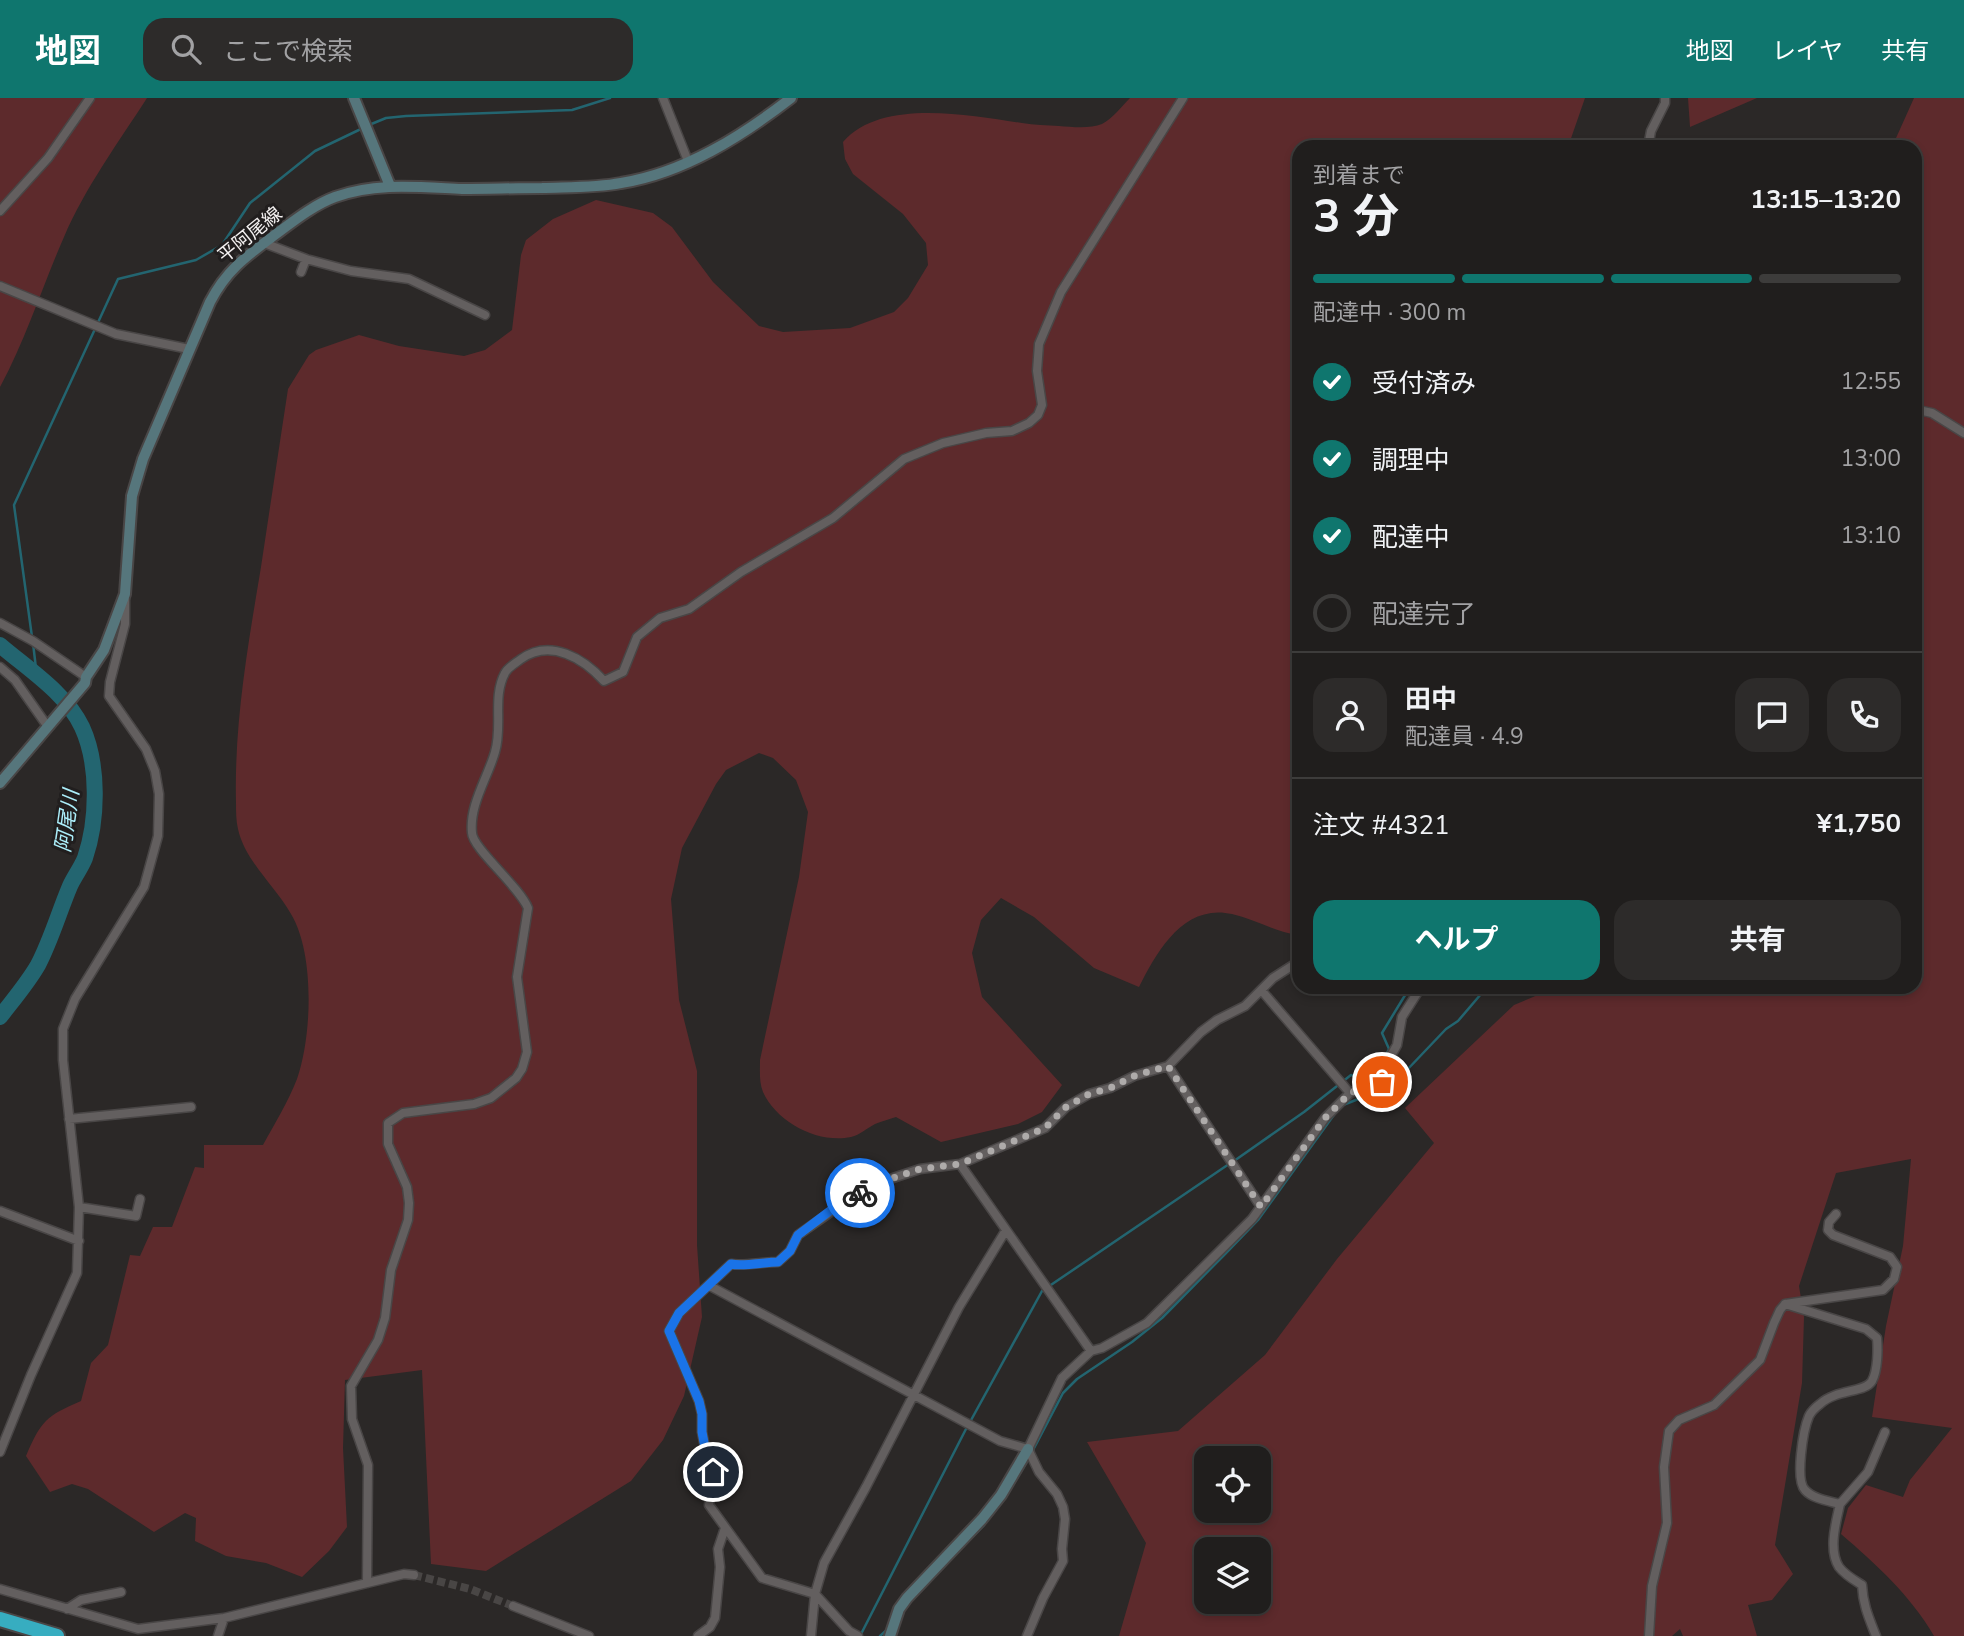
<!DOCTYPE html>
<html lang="ja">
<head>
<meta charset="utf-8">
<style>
	body { margin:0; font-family:"Nunito Sans","Noto Sans JP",sans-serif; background:#2d2b2a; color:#f1f3f6; height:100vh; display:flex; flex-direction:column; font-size:26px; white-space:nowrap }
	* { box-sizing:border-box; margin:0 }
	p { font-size:23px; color:#a2a2a4 }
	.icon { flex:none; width:38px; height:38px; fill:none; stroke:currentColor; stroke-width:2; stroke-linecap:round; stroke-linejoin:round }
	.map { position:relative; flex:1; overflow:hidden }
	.drawer { position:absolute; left:1292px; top:42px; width:630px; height:854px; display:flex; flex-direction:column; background:#201e1d; border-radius:21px; box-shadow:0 4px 10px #0003,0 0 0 2px #3d3c3b }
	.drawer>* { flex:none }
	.controls { position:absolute; left:1194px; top:1348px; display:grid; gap:14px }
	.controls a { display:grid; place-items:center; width:77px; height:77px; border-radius:14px; background:#201e1d; box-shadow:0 4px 10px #0003,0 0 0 2px #3d3c3b; font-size:35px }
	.pin { position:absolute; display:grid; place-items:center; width:60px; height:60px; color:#fff; margin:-30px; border:4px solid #fff; border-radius:50%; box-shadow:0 2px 7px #0007 }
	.courier { position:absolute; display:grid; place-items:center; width:70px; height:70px; margin:-35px; border:5px solid #1a73e8; border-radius:50%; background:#fff; color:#222; box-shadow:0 2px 9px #0007 }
	.overview em { font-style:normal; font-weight:700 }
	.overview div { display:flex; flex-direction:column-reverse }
	.overview { display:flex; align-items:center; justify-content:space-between; height:119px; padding:0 21px }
	h1 { font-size:46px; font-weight:700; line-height:52px }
	.bar { display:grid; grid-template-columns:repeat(4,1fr); gap:10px 7px; align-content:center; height:84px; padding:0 21px }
	.bar i { height:9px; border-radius:5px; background:#3d3c3b }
	.bar .active { background:#0f766e }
	.bar p { grid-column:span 4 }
	.line { display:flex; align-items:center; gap:18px; padding:0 21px; border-top:2px solid #3d3c3b }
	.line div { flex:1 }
	.round { display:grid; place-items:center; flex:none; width:74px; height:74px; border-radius:21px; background:#2d2b2a }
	ol { padding:0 21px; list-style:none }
	li { display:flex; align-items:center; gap:21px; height:77px }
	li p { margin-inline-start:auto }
	li .icon { padding:7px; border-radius:50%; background:#0f766e; color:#fff; stroke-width:4 }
	li:last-child { color:#a2a2a4 }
	li i { width:38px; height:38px; border:4px solid #3d3c3b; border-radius:50% }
	.action { display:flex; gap:14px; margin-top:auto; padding:14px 21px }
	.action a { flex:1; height:80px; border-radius:21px; background:#0f766e; color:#fff; font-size:28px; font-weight:700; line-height:80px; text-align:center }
	.action a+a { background:#2d2b2a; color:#f1f3f6 }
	header { display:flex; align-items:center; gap:42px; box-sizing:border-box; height:98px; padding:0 35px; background:#0f766e; color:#fff }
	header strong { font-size:33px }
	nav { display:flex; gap:38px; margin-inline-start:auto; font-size:24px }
	.search { width:490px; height:63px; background:#2d2b2a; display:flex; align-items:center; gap:18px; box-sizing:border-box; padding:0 24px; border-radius:21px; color:#a2a2a4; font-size:26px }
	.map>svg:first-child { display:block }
</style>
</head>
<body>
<header>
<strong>地図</strong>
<div class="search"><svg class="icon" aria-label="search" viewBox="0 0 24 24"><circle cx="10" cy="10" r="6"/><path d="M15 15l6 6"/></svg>ここで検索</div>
<nav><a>地図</a><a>レイヤ</a><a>共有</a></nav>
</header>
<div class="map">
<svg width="1964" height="1538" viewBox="0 0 1964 1538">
	<rect width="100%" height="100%" fill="#2b2827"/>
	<path fill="#5d2a2c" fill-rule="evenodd" d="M0,0H147C118,45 85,90 64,139C42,189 26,241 0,289Z
		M1130,0H1585L1568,49H1298V837C1276,834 1254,821 1232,816C1184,805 1157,853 1139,889L1094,870L1034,819L1001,800L981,822L972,855L982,899L1062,987L1042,1014L1018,1026L941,1044L896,1019C890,1021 882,1023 875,1026C867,1030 860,1037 851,1039C819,1046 777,1025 763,994C759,984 760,973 760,962L799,779L808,714L796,682L773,660L759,655L726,672L716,686L682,750L671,801L679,902L697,973V1147L702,1219L684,1298L663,1342L631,1383L486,1473L431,1466L422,1272L345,1282L343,1350L347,1429L329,1453L302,1479L266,1465L226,1458L195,1443L196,1420L185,1415L154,1434L88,1391L72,1386L50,1394L26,1358C41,1323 46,1318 81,1303L91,1265L108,1247L130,1157L140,1158L153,1129H172L195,1069L204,1070V1047H263C275,1025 288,1004 297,981C312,938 315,856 291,816C275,788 245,763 238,731C236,723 236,713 236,705C234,625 248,547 261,469C270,409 279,350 288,291L309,257L316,252L359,237L399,248L464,258L485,252L512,232L521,157L526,142L553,121L596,102L653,115L672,129L713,184L759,228L783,234L850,230L894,214L908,200L928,167L926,145L903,116L853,76L845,61L843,44C881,0 968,17 1022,25C1034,27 1047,27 1059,28C1072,29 1090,31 1102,26C1112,21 1122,8 1130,0Z
		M1688,0H1757L1690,29Z
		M1914,0H1964V1538H1934C1911,1498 1876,1466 1841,1436L1848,1410L1866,1387L1903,1399L1910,1382L1952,1330L1872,1319L1886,1228L1903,1148L1911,1061L1836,1075L1799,1188L1804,1219L1802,1285L1775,1447L1793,1476L1772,1502L1748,1507L1757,1538H1683L1680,1531L1672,1538H1119L1146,1445L1087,1344L1178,1333L1265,1257L1337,1161L1434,1045L1405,1010L1514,907L1557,889H1914V49H1892ZM1206,1360H1258V1412H1206ZM1206,1451H1258V1503H1206Z"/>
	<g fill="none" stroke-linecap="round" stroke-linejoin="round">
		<path stroke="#236570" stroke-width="2.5" d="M369,27L386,20L406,18L572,12L610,0
			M32,539L14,407L118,181L196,162L222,147L250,105L315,53L363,30
			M33,545L37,579
			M1343,1007L1379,993L1406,973L1446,931L1458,923L1487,889
			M1234,1063L1304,1014L1351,977L1367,981L1380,968L1389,951L1382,935L1410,889
			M970,1324L1042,1193L1229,1066
			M1032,1354L1063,1295L1077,1281L1132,1244L1162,1220L1226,1155L1258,1122L1336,1014
			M1011,1390L1029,1360
			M992,1416L1001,1405
			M959,1452L984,1427
			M860,1538L967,1329
			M880,1538L888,1531"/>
		<path stroke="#236570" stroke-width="16" d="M0,547C28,571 66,595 82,629C99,666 98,722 85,760C81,770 74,779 70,788C59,814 51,842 38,867C27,886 13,902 0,919"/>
		<path stroke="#494645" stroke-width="8" stroke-dasharray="8 4" stroke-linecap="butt" d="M414,1477L470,1491L513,1508"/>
		<g stroke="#494646" stroke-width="11">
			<path id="street" d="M663,0L688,63
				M1648,49L1651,33L1665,5V0
				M0,113L48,60L90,0
				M264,145L306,161L351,173L409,181L485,217
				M301,174L306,161
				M0,188L116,236L189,251
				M1914,311L1932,315L1964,335
				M0,525L33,543L86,579
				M0,569L15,582L48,629
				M1262,893L1350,995
				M1168,968L1261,1109
				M69,1021L191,1009
				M960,1066L1091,1253
				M79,1109L136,1118L140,1101
				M0,1113L79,1143
				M1836,1116L1829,1124L1828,1132L1833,1137L1890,1159L1897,1169L1894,1181L1883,1192L1785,1206L1866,1231L1877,1240C1878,1251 1878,1272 1872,1283C1865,1295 1836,1291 1820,1306C1816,1309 1811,1314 1809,1318C1803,1332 1795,1382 1805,1392C1813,1401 1829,1403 1840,1406C1836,1424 1828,1452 1839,1469C1845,1477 1854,1482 1862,1487C1863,1507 1869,1520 1876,1538
				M710,1188L1000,1343L1028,1351L1039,1374L1057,1396L1063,1409L1065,1421L1062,1451L1063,1463L1043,1500L1027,1538
				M1028,1351L1062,1280L1091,1253L1102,1250L1147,1225L1252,1121L1325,1020L1350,995L1382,984L1384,970L1397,947L1402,919L1421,889
				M0,1354L31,1277L77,1175L79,1109L63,962V931L75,901L144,789L158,738L159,696L155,673L146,651L109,598L110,584L125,526V502
				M1840,1406L1868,1374L1885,1334
				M367,1485L368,1367L352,1321L351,1288L378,1242L385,1220L391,1172L408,1122L409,1105L407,1089L388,1046V1025L403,1015L474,1006L491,1000L516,980L522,971L527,954L517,879L528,810C519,788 473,751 472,735C469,707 488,679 495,654C503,628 492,599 505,575C508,569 516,565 521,561C551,540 584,561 604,583L623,574L637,539L660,520L689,511L741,474L833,420L904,361L943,345L986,335L1012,333L1029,325L1038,317L1042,307L1037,273L1039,246L1061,194L1183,0
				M0,1491L138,1531L224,1520L404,1476L414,1477
				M513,1508L589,1538
				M67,1511L81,1502L121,1494
				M218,1538L224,1520
				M698,1538L710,1529L715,1520L720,1469L718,1451L725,1430
				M811,1538L815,1496L824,1465L866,1389L959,1209L1006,1132
				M858,1538L849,1533L815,1496L762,1480L709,1407L713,1374L707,1360L702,1334V1316L699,1303L669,1233L679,1215L731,1166C743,1168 764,1164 778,1164L790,1153L798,1137L852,1099L893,1080L920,1071L960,1066L1045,1030L1066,1009L1089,996L1110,990L1134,978L1168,968L1201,934L1217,922L1245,908L1273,880L1298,864
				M1649,1538L1652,1488L1667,1425L1664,1369L1669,1333L1679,1322L1714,1307L1760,1262L1774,1225L1780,1212L1785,1206"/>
		</g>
		<g stroke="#494646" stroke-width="14">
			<path id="secondary" d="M354,0L390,88
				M0,685L85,585L86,579L104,552L125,496L132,398L143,361L210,204C226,173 245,159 272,139C291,125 313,107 335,99C375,84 419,89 462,91C488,91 515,90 542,90C568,89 595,90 621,85C684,75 742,38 791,0
				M890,1538L899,1511L907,1500L982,1421L1001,1397L1028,1351"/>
		</g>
		<g stroke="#494646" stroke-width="18">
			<path id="highway" d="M0,1521L57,1538"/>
		</g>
		<use href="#street" stroke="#635f5f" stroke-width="8"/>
		<use href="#secondary" stroke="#56767c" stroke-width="10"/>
		<use href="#highway" stroke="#37adc0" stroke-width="14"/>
	</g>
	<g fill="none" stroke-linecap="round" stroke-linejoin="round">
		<path stroke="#aeabaa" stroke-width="7" stroke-dasharray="0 12.6" d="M860,1095L893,1080L920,1071L960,1066L1045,1030L1066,1009L1089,996L1110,990L1134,978L1168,968L1261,1109L1325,1020L1350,995L1382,984"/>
		<path stroke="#1a73e8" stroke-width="9" d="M713,1374L707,1360L702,1334V1316L699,1303L669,1233L679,1215L731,1166C744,1169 763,1164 778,1164L790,1153L798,1137L831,1112L860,1095"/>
	</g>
	<g text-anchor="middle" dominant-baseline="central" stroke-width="6" stroke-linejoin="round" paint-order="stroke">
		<g font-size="19" fill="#f4f1f1" stroke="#211e1e">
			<text transform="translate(250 137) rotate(-39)">平阿尾線</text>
		</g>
		<g font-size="21" font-style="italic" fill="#aceffb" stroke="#211e1e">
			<text transform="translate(67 723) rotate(-82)">阿尾川</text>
		</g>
	</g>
</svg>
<div class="controls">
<a><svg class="icon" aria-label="locate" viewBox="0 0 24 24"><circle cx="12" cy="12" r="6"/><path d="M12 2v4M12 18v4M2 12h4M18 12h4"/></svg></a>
<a><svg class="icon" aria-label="layers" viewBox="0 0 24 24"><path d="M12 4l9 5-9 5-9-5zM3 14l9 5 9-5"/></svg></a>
</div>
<div class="pin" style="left:1382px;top:984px;background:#ea580c"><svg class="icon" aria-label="bag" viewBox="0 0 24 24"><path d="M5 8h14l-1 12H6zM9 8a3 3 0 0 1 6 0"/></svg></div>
<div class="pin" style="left:713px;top:1374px;background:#1f2937"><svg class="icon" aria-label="home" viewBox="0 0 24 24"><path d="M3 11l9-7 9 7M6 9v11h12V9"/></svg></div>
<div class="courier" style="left:860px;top:1095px"><svg class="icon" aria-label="bike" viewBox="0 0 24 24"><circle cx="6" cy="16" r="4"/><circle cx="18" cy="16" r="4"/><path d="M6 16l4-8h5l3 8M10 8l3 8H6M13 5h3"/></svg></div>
<section class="drawer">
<div class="overview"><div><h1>3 分</h1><p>到着まで</p></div><em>13:15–13:20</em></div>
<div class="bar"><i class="active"></i><i class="active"></i><i class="active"></i><i></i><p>配達中 · 300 m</p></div>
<ol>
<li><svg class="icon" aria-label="check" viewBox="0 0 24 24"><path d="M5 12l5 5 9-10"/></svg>受付済み<p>12:55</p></li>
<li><svg class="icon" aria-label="check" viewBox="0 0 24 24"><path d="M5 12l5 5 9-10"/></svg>調理中<p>13:00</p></li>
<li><svg class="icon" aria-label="check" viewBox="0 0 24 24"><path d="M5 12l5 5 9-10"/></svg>配達中<p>13:10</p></li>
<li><i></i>配達完了</li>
</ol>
<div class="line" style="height:126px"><a class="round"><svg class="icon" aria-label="person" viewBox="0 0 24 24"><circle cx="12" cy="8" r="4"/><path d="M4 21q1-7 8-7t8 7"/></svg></a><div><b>田中</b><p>配達員 · 4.9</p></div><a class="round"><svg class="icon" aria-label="chat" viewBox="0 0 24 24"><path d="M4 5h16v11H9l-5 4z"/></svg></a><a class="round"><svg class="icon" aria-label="phone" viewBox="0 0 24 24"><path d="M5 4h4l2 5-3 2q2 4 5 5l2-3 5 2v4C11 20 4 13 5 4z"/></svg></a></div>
<div class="line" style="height:91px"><div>注文 #4321</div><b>¥1,750</b></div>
<div class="action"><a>ヘルプ</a><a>共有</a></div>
</section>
</div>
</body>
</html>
